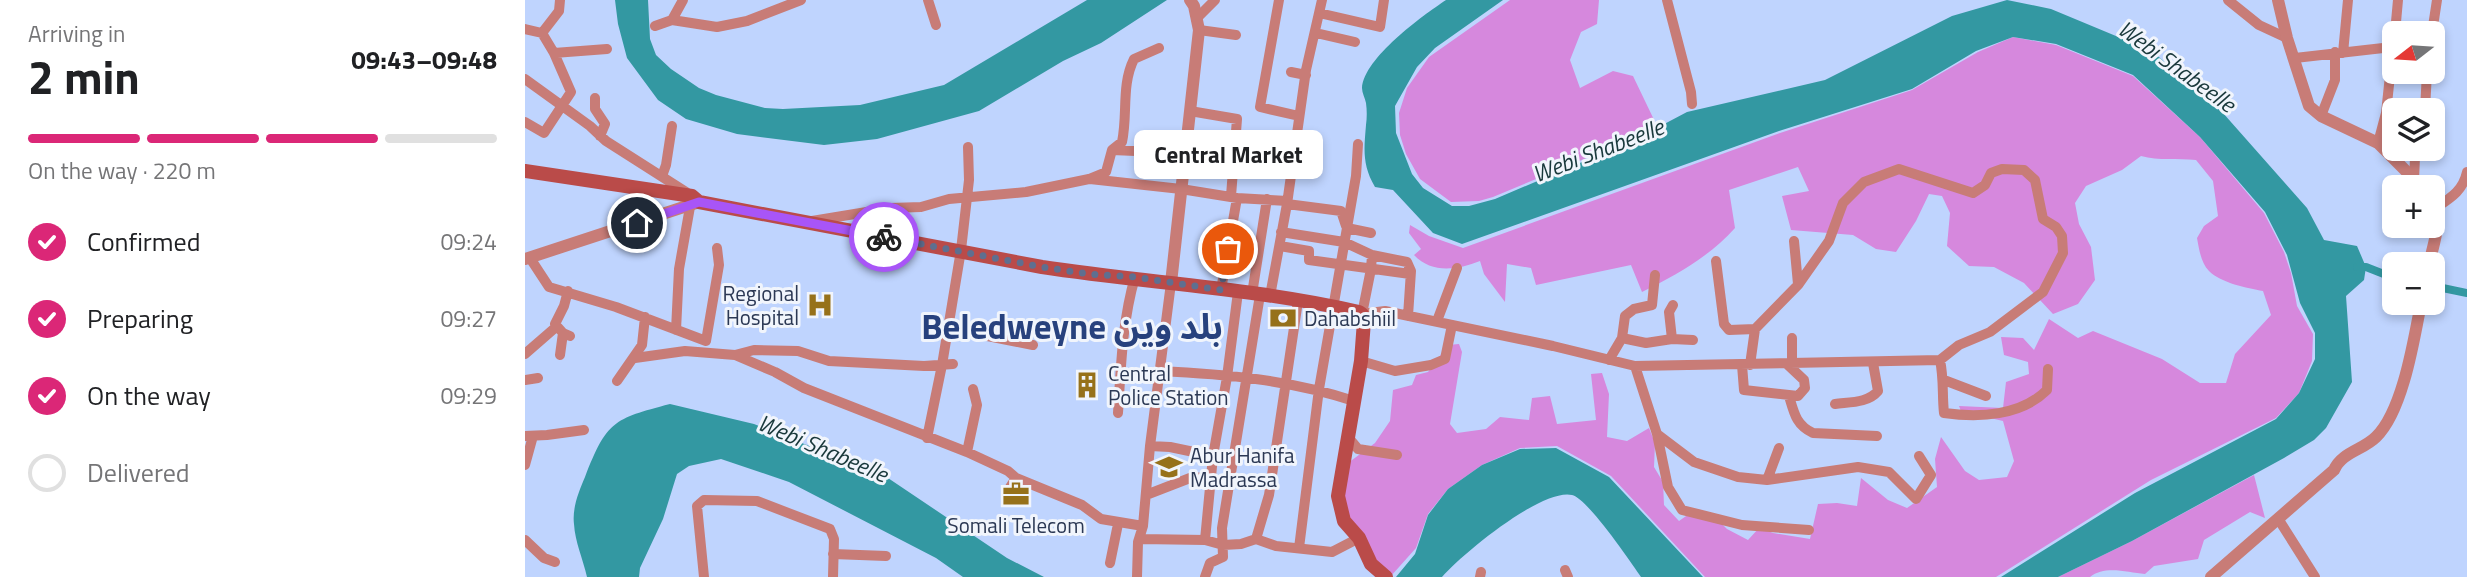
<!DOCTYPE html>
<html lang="en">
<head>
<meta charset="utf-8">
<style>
	body { margin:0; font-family:"Titillium Web","Noto Sans Arabic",sans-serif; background:#f6f6f6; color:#202124; height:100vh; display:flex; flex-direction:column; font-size:26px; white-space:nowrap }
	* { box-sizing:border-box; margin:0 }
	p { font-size:23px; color:#757577 }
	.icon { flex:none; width:38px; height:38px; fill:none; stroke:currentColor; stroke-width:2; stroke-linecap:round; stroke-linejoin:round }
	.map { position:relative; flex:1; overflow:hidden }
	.details { display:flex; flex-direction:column; background:#fff; width:525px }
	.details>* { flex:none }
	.needle { width:46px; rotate:253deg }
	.controls { position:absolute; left:1857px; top:21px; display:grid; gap:14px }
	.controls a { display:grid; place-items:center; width:63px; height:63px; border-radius:10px; background:#fff; box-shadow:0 4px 10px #0003; font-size:35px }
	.pin { position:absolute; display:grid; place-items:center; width:60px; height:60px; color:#fff; margin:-30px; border:4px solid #fff; border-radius:50%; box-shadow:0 2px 7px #0007 }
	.courier { position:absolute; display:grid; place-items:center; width:70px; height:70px; margin:-35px; border:5px solid #a855f7; border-radius:50%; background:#fff; color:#222; box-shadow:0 2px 9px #0007 }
	.bubble { position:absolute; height:49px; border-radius:10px; background:#fff; box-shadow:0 4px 10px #0003; font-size:23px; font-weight:700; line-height:49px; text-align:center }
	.overview em { font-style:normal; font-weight:700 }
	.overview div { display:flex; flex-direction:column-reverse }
	.overview { display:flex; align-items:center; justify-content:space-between; height:119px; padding:0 28px }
	h1 { font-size:46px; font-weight:700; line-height:52px }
	.bar { display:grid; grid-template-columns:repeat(4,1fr); gap:10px 7px; align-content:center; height:84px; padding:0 28px }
	.bar i { height:9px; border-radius:5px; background:#e0e0e0 }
	.bar .selected { background:#db2777 }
	.bar p { grid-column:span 4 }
	ol { padding:0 28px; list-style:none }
	li { display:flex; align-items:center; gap:21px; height:77px }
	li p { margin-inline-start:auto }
	li .icon { padding:7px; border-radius:50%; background:#db2777; color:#fff; stroke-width:4 }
	li:last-child { color:#757577 }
	li i { width:38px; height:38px; border:4px solid #e0e0e0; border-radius:50% }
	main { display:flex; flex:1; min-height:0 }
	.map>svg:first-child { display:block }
</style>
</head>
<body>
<main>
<section class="details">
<div class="overview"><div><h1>2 min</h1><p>Arriving in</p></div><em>09:43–09:48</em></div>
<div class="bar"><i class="selected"></i><i class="selected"></i><i class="selected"></i><i></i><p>On the way · 220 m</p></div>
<ol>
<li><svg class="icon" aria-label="check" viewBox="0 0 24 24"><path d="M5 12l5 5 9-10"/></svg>Confirmed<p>09:24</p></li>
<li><svg class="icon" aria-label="check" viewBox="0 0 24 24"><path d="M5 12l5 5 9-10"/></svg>Preparing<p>09:27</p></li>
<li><svg class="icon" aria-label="check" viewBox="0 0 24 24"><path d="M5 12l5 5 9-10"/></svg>On the way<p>09:29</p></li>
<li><i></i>Delivered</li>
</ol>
</section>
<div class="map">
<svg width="1942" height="577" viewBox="0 0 1942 577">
	<rect width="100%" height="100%" fill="#bfd4fe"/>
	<path fill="#d688dd" d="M985,0H1074L1072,24L1056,32L1045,60L1055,88L1088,71L1108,76L1132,126L1076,152L968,197L954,201L926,202L895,179L881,154L875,135L874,113L882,88L904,57Z
		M1488,37L1531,45L1608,76L1675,137L1739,213L1759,252L1766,273L1772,306L1788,334L1787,361L1774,393L1751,418L1626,480L1471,577H1180L1086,476L1032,446L995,448L957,465L923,489L903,514L891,548L866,576L848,562L814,498L819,466L850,443L865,421L868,390L887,385L891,375L903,372L923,345L934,344L937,352L925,424L932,433L961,429L975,417L1004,420L1007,398L1025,396L1032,424L1071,420L1066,374L1077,373L1084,394L1082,437L1102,441L1124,428L1130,443L1129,467L1138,482L1139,505L1154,521L1164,514L1193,520L1202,529L1223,540L1234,528L1248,533L1285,539L1293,504L1312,503L1332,506L1336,478L1363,500L1382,508L1412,487L1410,459L1416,437L1440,471L1454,480L1482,477L1489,461L1478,421L1436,411L1434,406L1478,408L1481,382L1504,374L1503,362L1479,355L1476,337L1498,338L1509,350L1524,319L1553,338L1568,331L1637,359L1675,383H1701L1710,354L1746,315L1738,291C1722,288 1696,283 1684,271C1676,263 1674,249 1672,238L1679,226L1693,216L1688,181L1671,160C1652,158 1634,161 1616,156L1597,170L1561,186L1550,203L1554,224L1566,247L1570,280L1553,304L1528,314L1499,283L1469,267L1444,266L1422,246L1425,213L1417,196L1404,194L1391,221L1371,252L1351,249L1328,235L1266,230L1257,196L1284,191L1273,167L1204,190L1210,228C1184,257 1151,275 1117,292L1106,265L1011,285L1006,268L982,264L980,302L959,274L955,261C932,270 907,274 889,255L896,249L884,233L885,225L904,236L938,248L1255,133L1387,90L1453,52Z
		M1729,475L1740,518L1725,512L1679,540L1673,559L1629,566L1620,574C1602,572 1579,565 1565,577H1533L1607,541Z"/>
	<path fill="#3398a2" d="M90,0H123L125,39L131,55L146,69L174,88L191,95L240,108L258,109L335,105L419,85L562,0H642L576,43L538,61L454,111L352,139L299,145L212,134L161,119L133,100L102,58L93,24Z
		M921,0H978L910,48L892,67L870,106L871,133L887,174L898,188L927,206H944L970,199L1109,140L1162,112L1300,80L1427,16L1482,0L1526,9L1627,51L1698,113L1782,208L1799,240L1832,246L1841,267L1839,280L1821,296L1827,382L1801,428L1789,440L1759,458L1607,541L1533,577H1476L1610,493L1751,419L1774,393L1790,359V333L1775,303L1762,255L1740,212L1675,137L1608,75L1531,44L1488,37L1451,51L1387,89L1254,131L937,244L908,233L868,190L850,187C837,165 839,149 841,125C842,118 842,110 841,103C840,98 837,93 837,88C839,58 897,16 921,0Z
		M145,404L229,424L360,476L482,558L519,577H438L411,558L264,482L196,459L164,466L152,474L138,519L115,568L114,577H62C58,559 50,542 49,524C47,508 54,491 60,477C82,421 88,419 145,404Z
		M1031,448L1084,477L1178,577H1116C1106,562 1062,498 1047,495C1017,488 937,554 917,577H871L890,554L903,515L923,489L957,465L995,449Z"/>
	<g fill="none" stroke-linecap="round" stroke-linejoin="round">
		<path stroke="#3398a2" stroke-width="8" d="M1832,267H1841L1869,278
			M1908,286L1942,293"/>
		<path stroke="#c87c77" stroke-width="10" d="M158,0L147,20L192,27L222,21L276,0
			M403,0L411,25
			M754,0L735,107L774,116
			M1142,0L1166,92L1167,104
			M1703,0L1734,25L1762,38
			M794,13L855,27L859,0
			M671,19L690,0
			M130,26L147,20
			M0,29L17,33
			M674,30L711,35
			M17,33L34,11L35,0
			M791,33L830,42
			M1870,33L1873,0
			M1907,33L1912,0
			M29,53L82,49
			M1818,53L1823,0
			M1770,58L1867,47
			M766,72L781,75
			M0,79L65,126L81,141L161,192
			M70,98V109L80,124L75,136
			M1900,110L1902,72
			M665,111L712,119L706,196
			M1796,116L1810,80V52
			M0,122L19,133L46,92L29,53L17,33
			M1853,143L1861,113L1869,38
			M587,150L659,153
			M137,176L141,165L147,126
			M565,179L656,189L712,198L762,201
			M1889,180L1890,157L1893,149
			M762,204L816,211L821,226
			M1912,207C1927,197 1938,190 1942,172
			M287,221L366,208L396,207L424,199L501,192L564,179L581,172L587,150L597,142C603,114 596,85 609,59L634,48
			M822,228L846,233
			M756,232L819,242L847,255L882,262L886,271L883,316
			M1269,241L1273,284
			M755,246L784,251V260L885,274
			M847,255L846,269L837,314L860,311L1028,346L1110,366L1415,360L1434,345L1465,332L1518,292L1538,253L1537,236L1531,227L1518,219L1510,180L1499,170L1477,169L1466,173L1460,185L1448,193L1374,169L1339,182L1318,203L1304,241L1273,285L1230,329L1225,365
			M5,258L24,287L91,307L181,341L194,265L192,248
			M1191,261L1199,324L1204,330L1230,329
			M696,290L712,198
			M43,291L39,306L30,324L38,333L45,336
			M727,294L742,199
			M745,296L762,204L781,70L797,0
			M912,321L932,268
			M422,328L508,345
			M151,330L154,269L165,207
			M1097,338L1121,343L1147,339L1168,340
			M1267,338V364
			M1147,339L1144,312L1148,305
			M0,354L31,327
			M35,355L38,333
			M210,355L229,350L273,351L304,361L399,366L428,364
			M110,358L160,351L210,355L250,372L279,388L442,452L483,471L491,478L557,505L576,519L618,526
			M1084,360L1097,338L1100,316L1109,309L1127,305L1130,275
			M1415,360C1419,379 1417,395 1419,413C1454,418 1496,416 1522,390L1523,369
			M836,361L870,371L906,365L920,359L927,325
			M1217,365L1219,390L1273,396L1280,388L1279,380L1262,364
			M1110,366L1132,434L1143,487L1157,510L1217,525L1284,530
			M634,371C700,374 766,380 829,401
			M0,380L13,378
			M1419,380L1461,396
			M92,381L117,345L120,317
			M1264,396C1269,413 1271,425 1288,433L1352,436
			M1310,404C1325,402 1343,403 1353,391L1348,363
			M593,413C596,367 597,322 610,277
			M1132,434L1169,462L1213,477L1242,480L1333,467L1364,472L1391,499L1406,475L1394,456
			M0,436L22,435L59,430
			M823,437L833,449L872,455
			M402,438L417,365L436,250L444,180L443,147
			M625,446L645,447L688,456
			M442,452L452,405L448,389
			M0,465L8,436
			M1242,480L1254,448
			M482,492L491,478
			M621,495L665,478L686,477
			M1754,520L1790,577
			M616,539L680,540L698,545L716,544L731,539L751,546L807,552L834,538
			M731,539L744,495L773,301
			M0,540L19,558L30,562
			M680,540L688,456L702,377L713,292
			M774,548L794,389L831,176L833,144
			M308,554L361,556
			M585,563L593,524
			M1040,570L1043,577
			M179,577L172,506L179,500L232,501L305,529L309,539L308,577
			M612,577L613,542L618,526L625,446L646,283
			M680,577L685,563L698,557L697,528L735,295
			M955,577L956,572"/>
		<path stroke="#c87c77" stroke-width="12" d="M1753,0L1762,38L1784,106L1796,116L1853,143L1897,187
			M0,259L174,202
			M1904,264C1908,245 1919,217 1908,200
			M646,283L674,30L669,6L665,0
			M1686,577L1809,470C1817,452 1838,450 1851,437C1878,411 1889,339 1896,303"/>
		<path stroke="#ba4b49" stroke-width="14" d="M0,171L167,196L174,202L517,267C622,283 730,288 834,312L837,314L839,321L836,361L813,496L819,521L834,538L846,564L861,577"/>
	</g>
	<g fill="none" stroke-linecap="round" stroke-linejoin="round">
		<path stroke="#5f6f90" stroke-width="7" stroke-dasharray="0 12.6" d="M359,237L517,267L564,274L610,277L696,290L703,249"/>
		<path stroke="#a855f7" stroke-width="9" d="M112,223L174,202L359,237"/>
	</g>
	<defs>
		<g id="hospital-bare" transform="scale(2.1)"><path d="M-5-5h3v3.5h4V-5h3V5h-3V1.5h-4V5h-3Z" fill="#96711a" stroke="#f1f5fc" stroke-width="2.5" paint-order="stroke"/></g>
		<g id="bank-bare" transform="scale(2.1)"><path d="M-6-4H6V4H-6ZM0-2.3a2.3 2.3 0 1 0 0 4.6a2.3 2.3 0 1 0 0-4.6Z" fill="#96711a" stroke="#f1f5fc" stroke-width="2.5" paint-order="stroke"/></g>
		<g id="building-bare" transform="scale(2.1)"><path d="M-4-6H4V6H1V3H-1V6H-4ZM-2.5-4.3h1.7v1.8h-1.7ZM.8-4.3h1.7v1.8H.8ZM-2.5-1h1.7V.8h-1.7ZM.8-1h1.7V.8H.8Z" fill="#96711a" stroke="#f1f5fc" stroke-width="2.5" paint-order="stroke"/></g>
		<g id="school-bare" transform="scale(2.1)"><path d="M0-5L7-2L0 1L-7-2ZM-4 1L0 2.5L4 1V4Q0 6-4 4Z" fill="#96711a" stroke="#f1f5fc" stroke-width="2.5" paint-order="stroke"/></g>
		<g id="office-bare" transform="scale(2.1)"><path d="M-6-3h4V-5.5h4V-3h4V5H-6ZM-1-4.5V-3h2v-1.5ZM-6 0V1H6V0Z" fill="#96711a" stroke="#f1f5fc" stroke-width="2.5" paint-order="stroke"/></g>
	</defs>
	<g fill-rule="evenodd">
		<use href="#hospital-bare" x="295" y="305"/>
		<use href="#bank-bare" x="758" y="318"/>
		<use href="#building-bare" x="562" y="385"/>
		<use href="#school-bare" x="644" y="467"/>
		<use href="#office-bare" x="491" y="494"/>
	</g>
	<g text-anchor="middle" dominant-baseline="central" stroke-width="6" stroke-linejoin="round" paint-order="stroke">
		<g font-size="21" fill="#2b3854" stroke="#f1f5fc" text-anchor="start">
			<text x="274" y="293" text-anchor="end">Regional<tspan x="274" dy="24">Hospital</tspan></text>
			<text x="779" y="318">Dahabshiil</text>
			<text x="583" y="373">Central<tspan x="583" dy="24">Police Station</tspan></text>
			<text x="665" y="455">Abur Hanifa<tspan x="665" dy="24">Madrassa</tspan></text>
			<text x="491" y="525" text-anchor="middle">Somali Telecom</text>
		</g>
		<g font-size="23" font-style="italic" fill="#19383b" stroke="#f1f5fc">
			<text transform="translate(1652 66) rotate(36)">Webi Shabeelle</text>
			<text transform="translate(1073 150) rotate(-21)">Webi Shabeelle</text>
			<text transform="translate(298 448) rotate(23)">Webi Shabeelle</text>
		</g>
		<g font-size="35" font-weight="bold" fill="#27417d" stroke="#f1f5fc">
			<text x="547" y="326">Beledweyne بلد وين</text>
		</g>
	</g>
</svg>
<div class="controls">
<a><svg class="needle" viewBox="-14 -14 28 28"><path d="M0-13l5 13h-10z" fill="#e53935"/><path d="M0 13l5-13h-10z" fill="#757577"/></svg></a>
<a><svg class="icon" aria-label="layers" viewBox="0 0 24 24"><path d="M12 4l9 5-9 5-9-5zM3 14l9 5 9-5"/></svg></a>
<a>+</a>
<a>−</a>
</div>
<div class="pin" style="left:703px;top:249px;background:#ea580c"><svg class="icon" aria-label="bag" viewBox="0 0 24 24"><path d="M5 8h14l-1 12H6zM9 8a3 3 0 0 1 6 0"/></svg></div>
<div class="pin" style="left:112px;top:223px;background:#1f2937"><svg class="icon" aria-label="home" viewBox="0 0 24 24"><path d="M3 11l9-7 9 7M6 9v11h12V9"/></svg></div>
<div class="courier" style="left:359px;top:237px"><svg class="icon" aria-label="bike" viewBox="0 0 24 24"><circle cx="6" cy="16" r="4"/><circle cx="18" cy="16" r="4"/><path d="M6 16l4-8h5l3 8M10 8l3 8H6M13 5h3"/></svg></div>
<div class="bubble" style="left:609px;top:130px;width:189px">Central Market</div>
</div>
</main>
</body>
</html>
